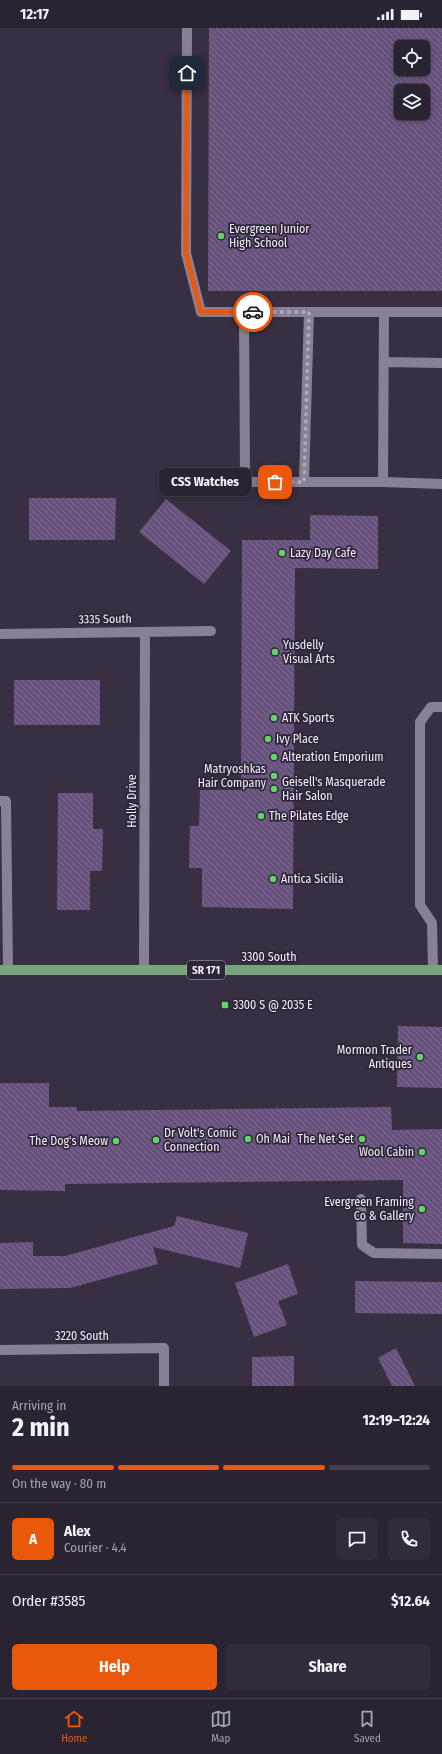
<!DOCTYPE html>
<html lang="en">
<head>
<meta charset="utf-8">
<style>
	body { margin:0; font-family:"Fira Sans Condensed",sans-serif; background:#322b3a; color:#f1f3f6; height:100vh; display:flex; flex-direction:column; font-size:15px; white-space:nowrap }
	* { box-sizing:border-box; margin:0 }
	p { font-size:13px; color:#a5a4ac }
	.icon { flex:none; width:22px; height:22px; fill:none; stroke:currentColor; stroke-width:2; stroke-linecap:round; stroke-linejoin:round }
	.map { position:relative; height:1358px; overflow:hidden }
	.sheet { display:flex; flex-direction:column; background:#2a2332; flex:1 }
	.sheet>* { flex:none }
	.controls { position:absolute; left:394px; top:12px; display:grid; gap:8px }
	.controls a { display:grid; place-items:center; width:36px; height:36px; border-radius:6px; background:#2a2332; box-shadow:0 2px 6px #0003,0 0 0 1px #46404d; font-size:20px }
	.pin { position:absolute; display:grid; place-items:center; width:34px; height:34px; color:#fff; margin:-17px; border-radius:8px; box-shadow:0 2px 6px #0006 }
	.courier { position:absolute; display:grid; place-items:center; width:40px; height:40px; margin:-20px; border:3px solid #ea580c; border-radius:50%; background:#fff; color:#222; box-shadow:0 1px 5px #0007 }
	.bubble { position:absolute; height:28px; border-radius:6px; background:#2a2332; box-shadow:0 2px 6px #0003,0 0 0 1px #46404d; font-size:13px; font-weight:700; line-height:28px; text-align:center }
	.summary em { font-style:normal; font-weight:700 }
	.summary div { display:flex; flex-direction:column-reverse }
	.summary { display:flex; align-items:center; justify-content:space-between; height:68px; padding:0 12px }
	h1 { font-size:26px; font-weight:700; line-height:30px }
	.bar { display:grid; grid-template-columns:repeat(4,1fr); gap:6px 4px; align-content:center; height:48px; padding:0 12px }
	.bar i { height:5px; border-radius:3px; background:#46404d }
	.bar .active { background:#ea580c }
	.bar p { grid-column:span 4 }
	.line { display:flex; align-items:center; gap:10px; padding:0 12px; border-top:1px solid #46404d }
	.line div { flex:1 }
	.round { display:grid; place-items:center; flex:none; width:42px; height:42px; border-radius:6px; background:#322b3a }
	.button { display:flex; gap:8px; margin-top:auto; padding:8px 12px }
	.button a { flex:1; height:46px; border-radius:6px; background:#ea580c; color:#fff; font-size:16px; font-weight:700; line-height:46px; text-align:center }
	.button a+a { background:#322b3a; color:#f1f3f6 }
	.status { display:flex; justify-content:space-between; align-items:center; height:28px; padding:0 20px; background:#2a2332; direction:ltr }
	.status svg { height:11px; fill:currentColor }
	.dock { display:flex; justify-content:space-around; align-items:center; height:56px; border-top:1px solid #46404d; background:#2a2332; font-size:11px; color:#a5a4ac }
	.dock a { display:grid; justify-items:center; gap:2px }
	.dock .active { color:#ea580c }
	.map>svg:first-child { display:block }
</style>
</head>
<body>
<div class="status"><b>12:17</b><svg viewBox="0 0 49 12"><path d="M0 12V9h3v3zM5 12V6h3v6zM10 12V3h3v9zM15 12V0h3v12zM26 1h20v11H26zM47 4h2v5h-2z"/></svg></div>
<div class="map">
<svg width="442" height="1358" viewBox="0 0 442 1358">
	<defs>
		<pattern id="building-back-hatch" width="6" height="6" patternUnits="userSpaceOnUse"><rect width="6" height="6" fill="#66527c"/><path d="M-1 5l2 2M0 0l6 6M5-1l2 2" fill="none" stroke="#7c6b8f"/></pattern>
	</defs>
	<rect width="100%" height="100%" fill="#382f42"/>
	<path fill="url(#building-back-hatch)" fill-rule="evenodd" d="M209,0H442V263H208ZM401,19H423V41H401ZM401,63H423V85H401Z
		M29,470H116L115,512H29Z
		M166,471L231,523L204,556L139,504Z
		M310,487L378,488V541L295,540L293,881L202,879V840H189L190,798H199L200,762H241L242,512H310Z
		M14,652H100V697H14Z
		M58,765H93V801H103L102,843H90V882H57Z
		M398,998L442,999V1060L397,1059Z
		M0,1055H49V1079H77V1083L391,1079L392,1102L442,1101V1216L403,1215V1152L65,1156V1163L0,1162Z
		M177,1188L248,1205L240,1240L153,1219L158,1236L70,1260L0,1261V1215L33,1214V1228H65L174,1198Z
		M288,1236L298,1266L278,1273L287,1297L254,1309L235,1255Z
		M355,1253L442,1254V1286L355,1285Z
		M396,1320L415,1358H392L378,1330Z
		M294,1328V1358H252V1329Z"/>
	<g fill="none" stroke-linecap="round" stroke-linejoin="round">
		<path stroke="#8a8096" stroke-width="10" d="M187,0L186,225L201,284H442
			M244,284L245,448L246,454H304
			M309,284L304,454H383L442,456
			M384,334L442,335
			M383,454L384,284
			M0,773H6L8,942
			M433,942L432,895L420,877V694L431,679H442
			M361,1171L362,1217L374,1225L442,1226"/>
		<path stroke="#8a8096" stroke-width="10" d="M0,606L211,603
			M144,942L145,604
			M0,1322L164,1320V1358"/>
		<path stroke="#77a67d" stroke-width="10" d="M0,942H442"/>
	</g>
	<g fill="none" stroke-linecap="round" stroke-linejoin="round">
		<path stroke="#b0aab8" stroke-width="4" stroke-dasharray="0 7.2" d="M253,284H309L304,454H275"/>
		<path stroke="#ea580c" stroke-width="5" d="M187,45L186,225L201,284H253"/>
	</g>
	<g fill="#64d468" stroke="#2e2638" stroke-width="1.5">
		<circle cx="221" cy="208" r="4"/>
		<circle cx="282" cy="525" r="4"/>
		<circle cx="275" cy="624" r="4"/>
		<circle cx="274" cy="690" r="4"/>
		<circle cx="268" cy="711" r="4"/>
		<circle cx="274" cy="729" r="4"/>
		<circle cx="274" cy="748" r="4"/>
		<circle cx="274" cy="761" r="4"/>
		<circle cx="261" cy="788" r="4"/>
		<circle cx="273" cy="851" r="4"/>
		<rect x="221" y="973" width="8" height="8" rx="2"/>
		<circle cx="420" cy="1029" r="4"/>
		<circle cx="248" cy="1111" r="4"/>
		<circle cx="362" cy="1111" r="4"/>
		<circle cx="156" cy="1112" r="4"/>
		<circle cx="116" cy="1113" r="4"/>
		<circle cx="422" cy="1124" r="4"/>
		<circle cx="422" cy="1181" r="4"/>
	</g>
	<g text-anchor="middle" dominant-baseline="central" stroke-width="3.5" stroke-linejoin="round" paint-order="stroke">
		<rect fill="#2e2638" stroke="#b6b1be" stroke-width="1" x="187" y="933" width="38" height="18" rx="3"/>
		<g font-size="11" font-weight="bold" fill="#f1ecf8">
			<text x="206" y="942">SR 171</text>
		</g>
		<g font-size="12" fill="#f1ecf8" stroke="#2e2638" text-anchor="start">
			<text x="229" y="201">Evergreen Junior<tspan x="229" dy="14">High School</tspan></text>
			<text x="290" y="525">Lazy Day Cafe</text>
			<text x="283" y="617">Yusdelly<tspan x="283" dy="14">Visual Arts</tspan></text>
			<text x="282" y="690">ATK Sports</text>
			<text x="276" y="711">Ivy Place</text>
			<text x="282" y="729">Alteration Emporium</text>
			<text x="266" y="741" text-anchor="end">Matryoshkas<tspan x="266" dy="14">Hair Company</tspan></text>
			<text x="282" y="754">Geisell's Masquerade<tspan x="282" dy="14">Hair Salon</tspan></text>
			<text x="269" y="788">The Pilates Edge</text>
			<text x="281" y="851">Antica Sicilia</text>
			<text x="233" y="977">3300 S @ 2035 E</text>
			<text x="412" y="1022" text-anchor="end">Mormon Trader<tspan x="412" dy="14">Antiques</tspan></text>
			<text x="164" y="1105">Dr Volt's Comic<tspan x="164" dy="14">Connection</tspan></text>
			<text x="256" y="1111">Oh Mai</text>
			<text x="354" y="1111" text-anchor="end">The Net Set</text>
			<text x="108" y="1113" text-anchor="end">The Dog's Meow</text>
			<text x="414" y="1124" text-anchor="end">Wool Cabin</text>
			<text x="414" y="1174" text-anchor="end">Evergreen Framing<tspan x="414" dy="14">Co &amp; Gallery</tspan></text>
		</g>
		<g font-size="12" fill="#f1ecf8" stroke="#2e2638">
			<text transform="translate(105 591) rotate(-1)">3335 South</text>
			<text transform="translate(132 773) rotate(-90)">Holly Drive</text>
			<text x="269" y="929">3300 South</text>
			<text x="82" y="1308">3220 South</text>
		</g>
	</g>
</svg>
<div class="controls">
<a><svg class="icon" aria-label="locate" viewBox="0 0 24 24"><circle cx="12" cy="12" r="6"/><path d="M12 2v4M12 18v4M2 12h4M18 12h4"/></svg></a>
<a><svg class="icon" aria-label="layers" viewBox="0 0 24 24"><path d="M12 4l9 5-9 5-9-5zM3 14l9 5 9-5"/></svg></a>
</div>
<div class="pin" style="left:275px;top:454px;background:#ea580c"><svg class="icon" aria-label="bag" viewBox="0 0 24 24"><path d="M5 8h14l-1 12H6zM9 8a3 3 0 0 1 6 0"/></svg></div>
<div class="pin" style="left:187px;top:45px;background:#1f2937"><svg class="icon" aria-label="home" viewBox="0 0 24 24"><path d="M3 11l9-7 9 7M6 9v11h12V9"/></svg></div>
<div class="courier" style="left:253px;top:284px"><svg class="icon" aria-label="car" viewBox="0 0 24 24"><path d="M5 17H2v-5l4-1 3-4h7l3 4 3 1v5h-3M9 17h6M6 11h13"/><circle cx="7" cy="17" r="2"/><circle cx="17" cy="17" r="2"/></svg></div>
<div class="bubble" style="left:159px;top:440px;width:92px">CSS Watches</div>
</div>
<section class="sheet">
<div class="summary"><div><h1>2 min</h1><p>Arriving in</p></div><em>12:19–12:24</em></div>
<div class="bar"><i class="active"></i><i class="active"></i><i class="active"></i><i></i><p>On the way · 80 m</p></div>
<div class="line" style="height:72px"><b class="round" style="background:#ea580c;color:#fff">A</b><div><b>Alex</b><p>Courier · 4.4</p></div><a class="round"><svg class="icon" aria-label="chat" viewBox="0 0 24 24"><path d="M4 5h16v11H9l-5 4z"/></svg></a><a class="round"><svg class="icon" aria-label="phone" viewBox="0 0 24 24"><path d="M5 4h4l2 5-3 2q2 4 5 5l2-3 5 2v4C11 20 4 13 5 4z"/></svg></a></div>
<div class="line" style="height:52px"><div>Order #3585</div><b>$12.64</b></div>
<div class="button"><a>Help</a><a>Share</a></div>
</section>
<nav class="dock">
<a class="active"><svg class="icon" aria-label="home" viewBox="0 0 24 24"><path d="M3 11l9-7 9 7M6 9v11h12V9"/></svg>Home</a>
<a><svg class="icon" aria-label="map" viewBox="0 0 24 24"><path d="M3 6l6-2 6 2 6-2v14l-6 2-6-2-6 2zM9 4v14M15 6v14"/></svg>Map</a>
<a><svg class="icon" aria-label="saved" viewBox="0 0 24 24"><path d="M7 4h10v16l-5-4-5 4z"/></svg>Saved</a>
</nav>
</body>
</html>
